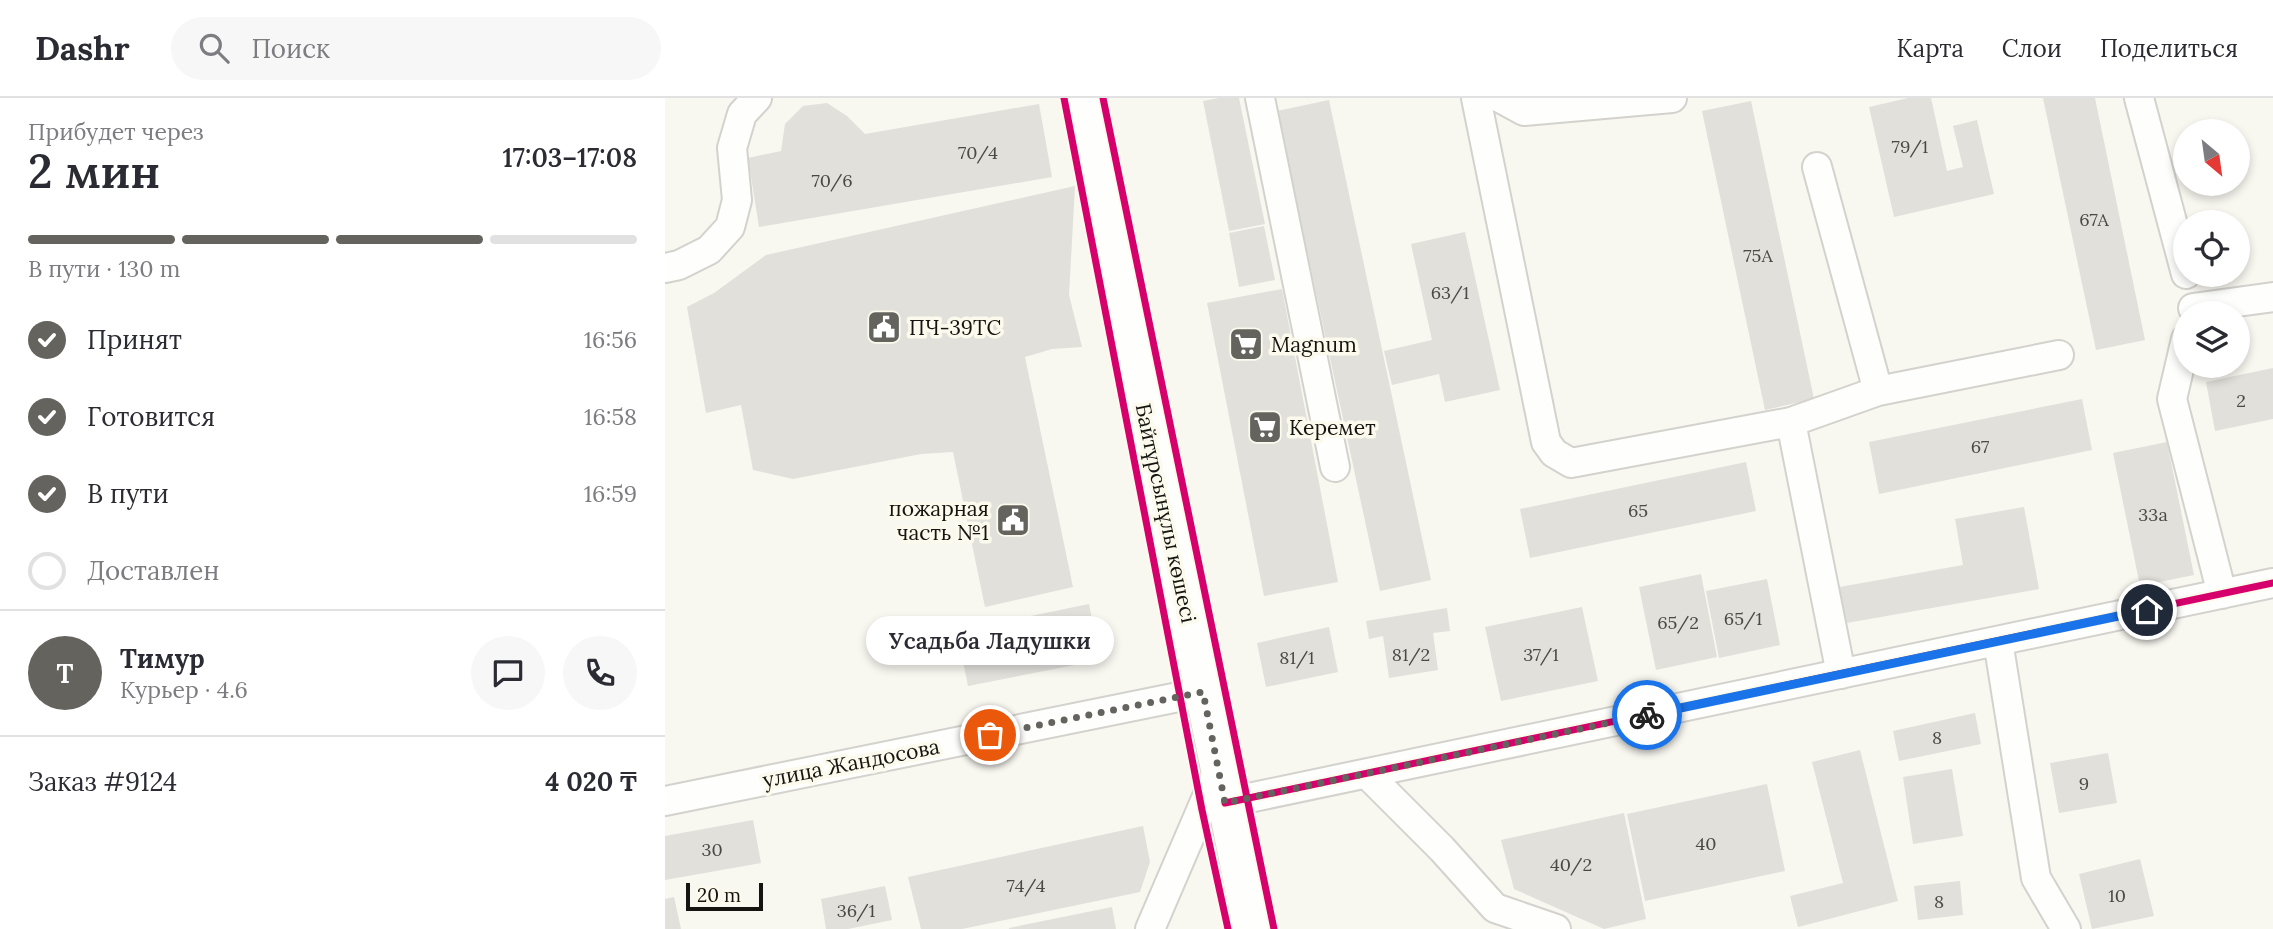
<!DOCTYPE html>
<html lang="ru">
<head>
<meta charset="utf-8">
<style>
	body { margin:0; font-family:Lora,serif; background:#f7f7f7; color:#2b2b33; height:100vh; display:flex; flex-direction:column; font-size:26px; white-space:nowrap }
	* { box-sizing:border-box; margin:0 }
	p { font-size:23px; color:#7c7c81 }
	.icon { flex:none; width:38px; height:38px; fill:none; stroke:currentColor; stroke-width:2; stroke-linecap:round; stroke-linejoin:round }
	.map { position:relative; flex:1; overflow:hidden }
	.sheet { display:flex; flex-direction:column; background:#fff; width:665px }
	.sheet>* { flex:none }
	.needle { width:46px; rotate:151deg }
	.controls { position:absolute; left:1508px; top:21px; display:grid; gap:14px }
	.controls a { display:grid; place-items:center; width:77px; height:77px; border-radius:50%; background:#fff; box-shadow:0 4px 10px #0003; font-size:35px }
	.scale { position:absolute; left:21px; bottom:18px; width:77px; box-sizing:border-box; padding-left:7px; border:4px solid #151410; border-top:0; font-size:19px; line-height:24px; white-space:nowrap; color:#151410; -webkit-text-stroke:5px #fcfaed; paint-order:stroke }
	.pin { position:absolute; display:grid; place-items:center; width:60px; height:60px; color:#fff; margin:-30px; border:4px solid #fff; border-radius:50%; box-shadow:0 2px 7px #0007 }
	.courier { position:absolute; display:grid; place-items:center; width:70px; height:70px; margin:-35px; border:5px solid #1a73e8; border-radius:50%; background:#fff; color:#222; box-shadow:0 2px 9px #0007 }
	.bubble { position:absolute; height:49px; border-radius:24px; background:#fff; box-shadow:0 4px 10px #0003; font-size:23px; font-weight:600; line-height:49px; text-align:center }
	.overview em { font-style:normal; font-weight:600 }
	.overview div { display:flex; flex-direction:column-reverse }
	.overview { display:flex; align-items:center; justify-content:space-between; height:119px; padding:0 28px }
	h1 { font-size:46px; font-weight:600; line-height:52px }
	.bar { display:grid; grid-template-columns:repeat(4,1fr); gap:10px 7px; align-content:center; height:84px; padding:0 28px }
	.bar i { height:9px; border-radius:5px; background:#e1e1e2 }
	.bar .current { background:#64635e }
	.bar p { grid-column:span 4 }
	.line { display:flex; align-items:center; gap:18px; padding:0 28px; border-top:2px solid #e1e1e2 }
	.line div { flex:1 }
	.round { display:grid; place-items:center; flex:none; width:74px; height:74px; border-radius:37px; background:#f7f7f7 }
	ol { padding:0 28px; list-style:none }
	li { display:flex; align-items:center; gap:21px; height:77px }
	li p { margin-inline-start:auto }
	li .icon { padding:7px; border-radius:50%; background:#64635e; color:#fff; stroke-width:4 }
	li:last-child { color:#7c7c81 }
	li i { width:38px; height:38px; border:4px solid #e1e1e2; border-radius:50% }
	header { display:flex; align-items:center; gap:42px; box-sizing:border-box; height:98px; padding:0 35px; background:#fff; border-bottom:2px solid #e1e1e2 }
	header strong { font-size:33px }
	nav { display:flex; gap:38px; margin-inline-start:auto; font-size:24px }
	.search { width:490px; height:63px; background:#f7f7f7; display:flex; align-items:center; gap:18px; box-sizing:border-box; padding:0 24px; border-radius:38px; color:#7c7c81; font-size:26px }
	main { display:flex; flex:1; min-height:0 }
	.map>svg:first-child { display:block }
</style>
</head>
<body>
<header>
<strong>Dashr</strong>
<div class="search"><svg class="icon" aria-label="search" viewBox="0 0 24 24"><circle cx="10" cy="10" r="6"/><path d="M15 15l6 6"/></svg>Поиск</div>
<nav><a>Карта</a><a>Слои</a><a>Поделиться</a></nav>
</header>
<main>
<section class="sheet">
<div class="overview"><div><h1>2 мин</h1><p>Прибудет через</p></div><em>17:03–17:08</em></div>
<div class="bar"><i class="current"></i><i class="current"></i><i class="current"></i><i></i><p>В пути · 130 m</p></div>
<ol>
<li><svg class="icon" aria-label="check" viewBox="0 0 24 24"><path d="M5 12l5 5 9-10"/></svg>Принят<p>16:56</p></li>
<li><svg class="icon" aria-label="check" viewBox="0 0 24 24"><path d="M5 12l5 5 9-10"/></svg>Готовится<p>16:58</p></li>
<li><svg class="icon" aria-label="check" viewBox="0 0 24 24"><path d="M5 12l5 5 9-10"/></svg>В пути<p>16:59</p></li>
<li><i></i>Доставлен</li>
</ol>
<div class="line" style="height:126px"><b class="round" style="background:#64635e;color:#fff">Т</b><div><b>Тимур</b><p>Курьер · 4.6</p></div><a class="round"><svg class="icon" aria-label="chat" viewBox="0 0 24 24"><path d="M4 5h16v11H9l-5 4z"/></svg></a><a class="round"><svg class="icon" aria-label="phone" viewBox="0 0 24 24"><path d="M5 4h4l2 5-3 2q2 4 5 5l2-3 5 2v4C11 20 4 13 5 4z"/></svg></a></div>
<div class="line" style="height:91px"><div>Заказ #9124</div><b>4 020 ₸</b></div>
</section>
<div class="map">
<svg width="1608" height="831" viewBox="0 0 1608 831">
	<rect width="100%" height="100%" fill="#f8f7f0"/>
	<path fill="#e1e0db" d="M554,0H574L600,126L564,133L538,3Z
		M1243,0H1266L1282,73L1298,69L1288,28L1312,22L1329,96L1229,119L1204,9Z
		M1378,0H1430L1480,242L1431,252Z
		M664,2L766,482L715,493L612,13Z
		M1086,3L1149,301L1100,312L1037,13Z
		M162,5L182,18L200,36L374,6L387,79L94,129L83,60L116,53L120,26L138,8Z
		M410,88L404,197L417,249L387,251L360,259L408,489L320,509L288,354L256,356L128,381L88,372L76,307L41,315L22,209L49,195L101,157Z
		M599,128L610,182L574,189L564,135Z
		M800,134L835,292L780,304L774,276L727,287L719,253L767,242L746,146Z
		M617,191L673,484L599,498L542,205Z
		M1608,270V321L1550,333L1541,284Z
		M1417,301L1427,352L1214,396L1204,344Z
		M1502,344L1529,477L1475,488L1448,355Z
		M1081,364L1091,413L865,460L855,411Z
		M1359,409L1374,491L1176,526L1169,490L1298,467L1290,421Z
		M1036,476L1052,559L991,572L974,489Z
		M1102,481L1115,547L1054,560L1041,493Z
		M424,506L435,562L303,588L292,533Z
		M917,509L933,583L836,603L820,529Z
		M782,510L785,533L768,535L773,572L724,580L718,538L704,541L701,523Z
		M664,529L673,574L601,589L592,545Z
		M1310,615L1316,646L1234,663L1228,633Z
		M1195,652L1233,803L1133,829L1125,798L1178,785L1147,664Z
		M1443,655L1452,705L1394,715L1385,665Z
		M1287,671L1298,738L1248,746L1238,679Z
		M1102,686L1120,773L980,803L962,716Z
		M959,715L981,821L939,831L849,791L836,742Z
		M88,722L96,765L0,782V738Z
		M478,728L485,764L475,794L297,831H256L243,779Z
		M1475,761L1489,818L1427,831L1414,776Z
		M1295,783L1298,817L1253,822L1249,788Z
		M220,788L227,822L183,831H161L156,801Z
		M9,799L16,831H0V801Z
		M447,809L451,831H344V830Z"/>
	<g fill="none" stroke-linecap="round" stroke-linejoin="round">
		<g stroke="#d3d2cd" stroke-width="32">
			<path id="minor" d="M595,0L670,369
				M811,0L881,344L889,355L906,365L1126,324L1176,576
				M835,0L859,13L1007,0
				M1474,0L1521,176
				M0,170L14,167L44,152L65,129L72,102L67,50L77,16L92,0
				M1528,210L1608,199
				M1521,241L1507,301L1557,496
				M1213,293L1394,257
				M1126,324L1213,293L1152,69
				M1333,543L1371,780L1401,831
				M702,676L777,751L830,810L891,831
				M0,703L538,594
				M560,705L1608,485
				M485,831L553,673"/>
		</g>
		<g stroke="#d3d2cd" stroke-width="38">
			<path id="major" d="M417,0L586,831"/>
		</g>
		<use href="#minor" stroke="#fefefd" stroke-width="28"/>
		<use href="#major" stroke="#fefefd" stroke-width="35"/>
		<g stroke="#fcfaed" stroke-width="11">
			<path id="cycleway" d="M399,0L537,712L563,831
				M438,0L609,831
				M560,705L1608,485"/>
		</g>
		<use href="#cycleway" stroke="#d6006c" stroke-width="7"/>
	</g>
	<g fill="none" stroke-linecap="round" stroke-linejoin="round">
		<path stroke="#64635e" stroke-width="7" stroke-dasharray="0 12.6" d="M325,637L538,594L560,705L982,617"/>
		<path stroke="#1a73e8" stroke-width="9" d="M982,617L1482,512"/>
	</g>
	<defs>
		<g id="civic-square" transform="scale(1.75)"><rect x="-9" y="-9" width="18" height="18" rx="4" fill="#64635e" stroke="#fcfaed"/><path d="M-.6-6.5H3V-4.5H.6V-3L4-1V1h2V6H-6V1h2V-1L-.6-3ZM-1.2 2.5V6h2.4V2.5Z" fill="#fff"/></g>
		<g id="supermarket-square" transform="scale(1.75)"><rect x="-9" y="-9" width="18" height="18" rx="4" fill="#64635e" stroke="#fcfaed"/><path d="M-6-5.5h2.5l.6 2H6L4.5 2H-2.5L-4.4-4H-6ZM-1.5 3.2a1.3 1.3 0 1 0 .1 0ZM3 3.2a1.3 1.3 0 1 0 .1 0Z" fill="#fff"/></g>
	</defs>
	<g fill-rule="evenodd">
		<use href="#civic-square" x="219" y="229"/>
		<use href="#supermarket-square" x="581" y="246"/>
		<use href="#supermarket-square" x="600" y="329"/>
		<use href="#civic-square" x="348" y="422"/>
	</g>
	<g text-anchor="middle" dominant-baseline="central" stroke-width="7" stroke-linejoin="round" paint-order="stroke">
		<g font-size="18" fill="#4a4945">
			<text x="1245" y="48">79/1</text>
			<text x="313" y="54">70/4</text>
			<text x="167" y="82">70/6</text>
			<text x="1429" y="121">67А</text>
			<text x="1093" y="157">75А</text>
			<text x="785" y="194">63/1</text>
			<text x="1576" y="302">2</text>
			<text x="1315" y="348">67</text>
			<text x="973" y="412">65</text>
			<text x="1488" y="416">33а</text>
			<text x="1078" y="520">65/1</text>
			<text x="1013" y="524">65/2</text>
			<text x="746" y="556">81/2</text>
			<text x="876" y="556">37/1</text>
			<text x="632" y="559">81/1</text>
			<text x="1272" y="639">8</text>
			<text x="1419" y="685">9</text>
			<text x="1041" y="745">40</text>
			<text x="47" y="751">30</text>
			<text x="906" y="766">40/2</text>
			<text x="361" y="787">74/4</text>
			<text x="1452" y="797">10</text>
			<text x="1274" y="803">8</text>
			<text x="191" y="812">36/1</text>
		</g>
		<g font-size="21" fill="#151410" stroke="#fcfaed" text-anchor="start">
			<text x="244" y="229">ПЧ-39ТС</text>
			<text x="606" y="246">Magnum</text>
			<text x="624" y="329">Керемет</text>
			<text x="324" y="410" text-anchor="end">пожарная<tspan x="324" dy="24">часть №1</tspan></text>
		</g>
		<g font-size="21" fill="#151410" stroke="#fcfaed">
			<text transform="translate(501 415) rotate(78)">Байтұрсынұлы көшесі</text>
			<text transform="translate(186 665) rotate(-11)">улица Жандосова</text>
		</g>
	</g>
</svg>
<div class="controls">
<a><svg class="needle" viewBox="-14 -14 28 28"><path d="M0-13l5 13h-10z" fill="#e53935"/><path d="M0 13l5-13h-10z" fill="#7c7c81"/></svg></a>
<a><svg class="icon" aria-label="locate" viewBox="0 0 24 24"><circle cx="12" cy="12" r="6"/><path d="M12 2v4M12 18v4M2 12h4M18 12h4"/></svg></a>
<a><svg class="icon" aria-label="layers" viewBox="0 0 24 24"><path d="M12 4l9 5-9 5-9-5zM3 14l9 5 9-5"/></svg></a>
</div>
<div class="scale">20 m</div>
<div class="pin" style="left:325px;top:637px;background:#ea580c"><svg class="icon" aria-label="bag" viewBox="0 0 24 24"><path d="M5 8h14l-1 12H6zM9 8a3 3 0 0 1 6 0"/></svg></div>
<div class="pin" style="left:1482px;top:512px;background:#1f2937"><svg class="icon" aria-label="home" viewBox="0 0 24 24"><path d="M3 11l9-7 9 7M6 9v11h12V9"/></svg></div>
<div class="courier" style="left:982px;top:617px"><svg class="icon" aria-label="bike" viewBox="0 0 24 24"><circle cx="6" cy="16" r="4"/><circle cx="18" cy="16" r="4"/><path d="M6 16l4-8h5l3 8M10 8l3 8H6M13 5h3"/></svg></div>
<div class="bubble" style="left:201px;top:518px;width:248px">Усадьба Ладушки</div>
</div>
</main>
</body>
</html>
